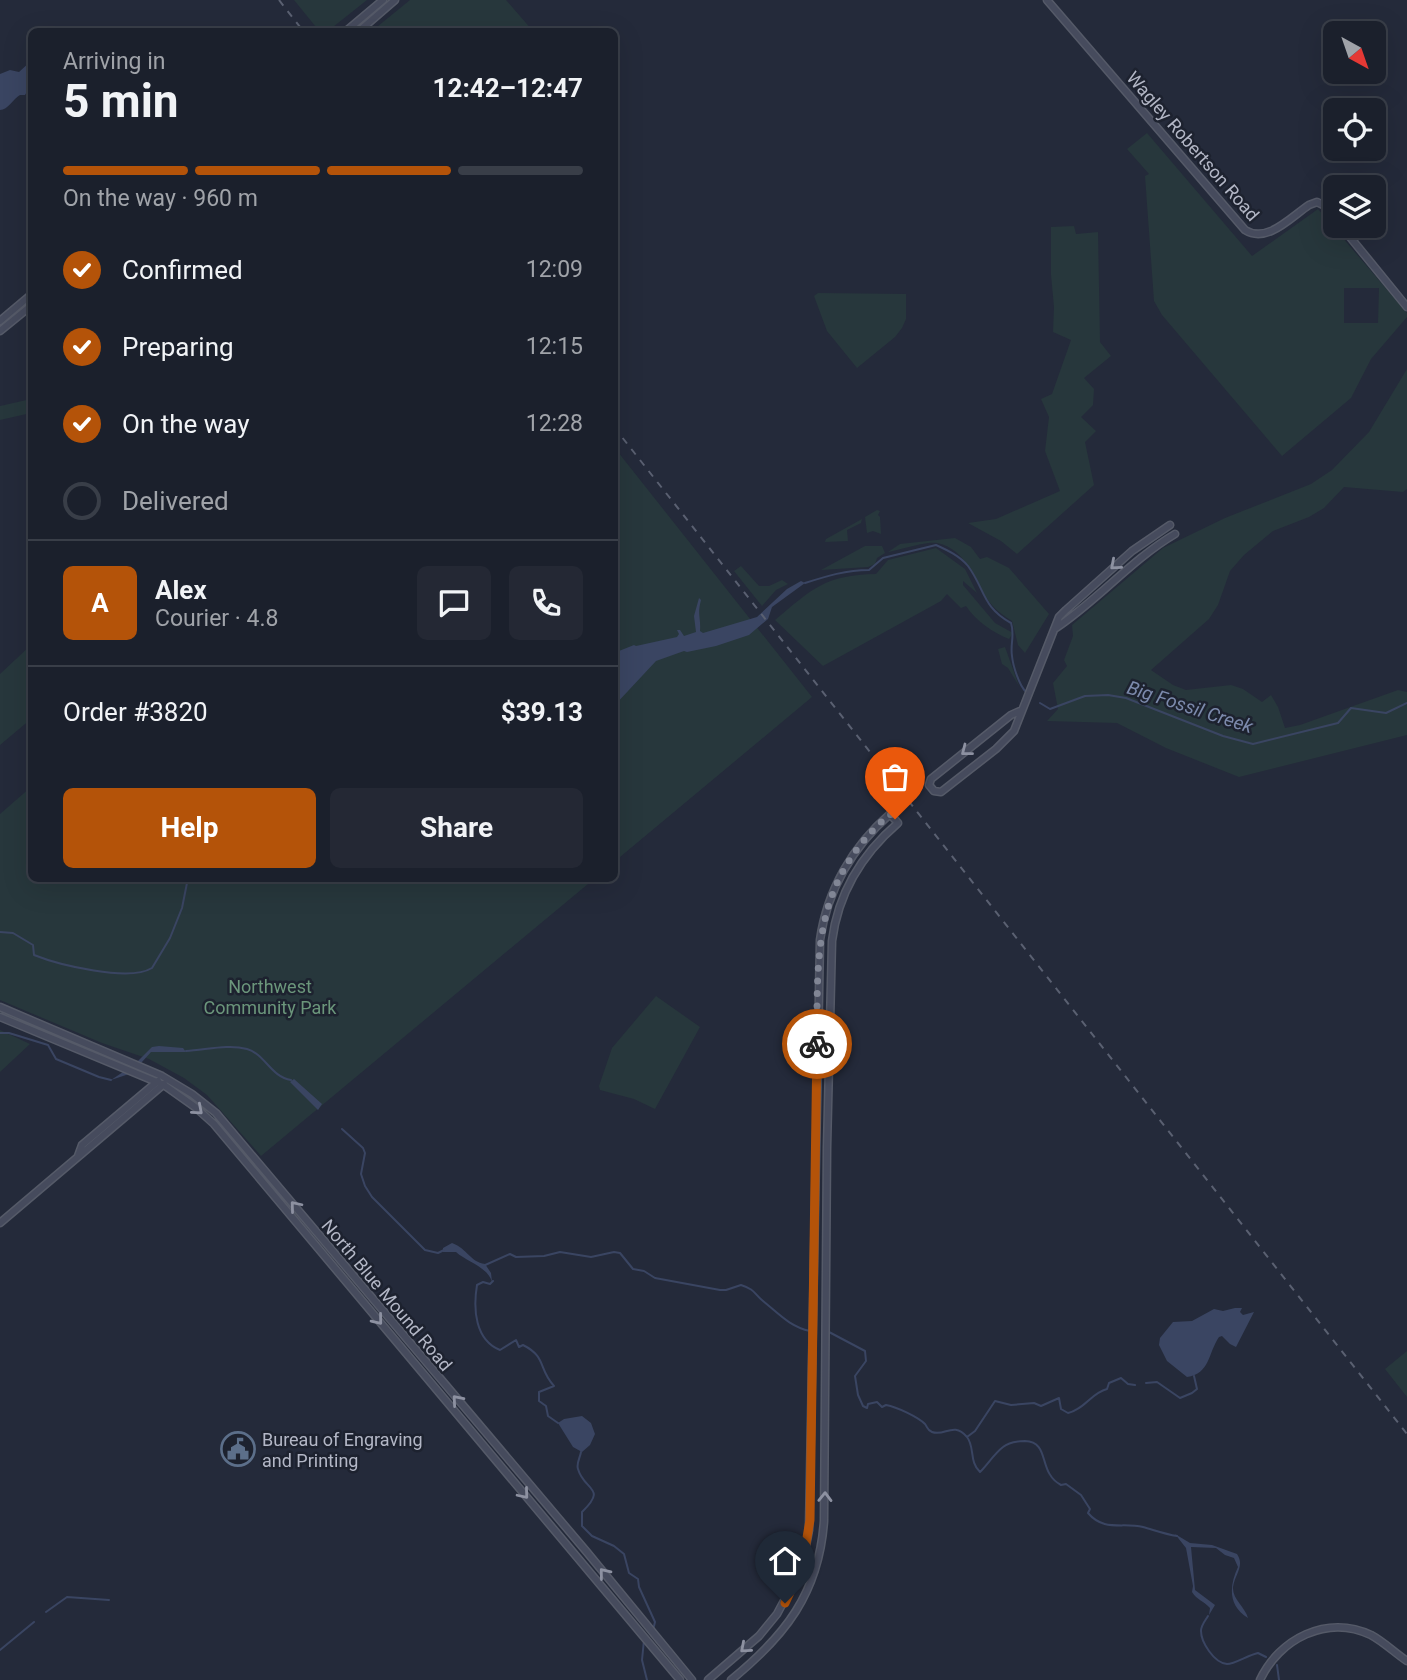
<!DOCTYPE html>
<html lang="en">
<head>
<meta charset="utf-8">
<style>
	body { margin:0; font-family:Roboto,sans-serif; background:#242834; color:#f1f3f6; height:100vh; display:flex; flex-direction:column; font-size:26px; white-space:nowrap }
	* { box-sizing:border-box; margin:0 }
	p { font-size:23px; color:#a0a3a9 }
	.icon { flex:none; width:38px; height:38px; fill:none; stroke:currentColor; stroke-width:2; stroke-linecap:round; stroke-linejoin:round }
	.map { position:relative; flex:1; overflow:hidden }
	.details { position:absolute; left:28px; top:28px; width:590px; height:854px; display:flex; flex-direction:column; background:#1b202c; border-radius:10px; box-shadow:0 7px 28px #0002,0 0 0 2px #393e48 }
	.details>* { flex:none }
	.needle { width:46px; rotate:140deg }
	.controls { position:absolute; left:1323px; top:21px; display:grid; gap:14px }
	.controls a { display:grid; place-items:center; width:63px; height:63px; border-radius:10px; background:#1b202c; box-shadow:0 7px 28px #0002,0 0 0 2px #393e48; font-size:35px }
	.pin { position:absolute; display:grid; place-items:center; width:60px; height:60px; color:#fff; margin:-72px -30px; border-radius:50% 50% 50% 0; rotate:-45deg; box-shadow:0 0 7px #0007 }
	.pin .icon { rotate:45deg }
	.courier { position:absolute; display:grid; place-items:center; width:70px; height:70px; margin:-35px; border:5px solid #b45309; border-radius:50%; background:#fff; color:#222; box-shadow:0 2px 9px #0007 }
	.head em { font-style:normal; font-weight:700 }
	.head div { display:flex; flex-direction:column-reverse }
	.head { display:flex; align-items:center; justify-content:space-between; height:119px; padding:0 35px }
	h1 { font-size:46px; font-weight:700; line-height:52px }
	.bar { display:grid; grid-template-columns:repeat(4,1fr); gap:10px 7px; align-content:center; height:84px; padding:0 35px }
	.bar i { height:9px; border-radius:5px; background:#393e48 }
	.bar .active { background:#b45309 }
	.bar p { grid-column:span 4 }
	.line { display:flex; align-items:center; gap:18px; padding:0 35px; border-top:2px solid #393e48 }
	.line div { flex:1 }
	.round { display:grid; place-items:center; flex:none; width:74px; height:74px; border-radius:10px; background:#242834 }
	ol { padding:0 35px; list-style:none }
	li { display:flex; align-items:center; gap:21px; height:77px }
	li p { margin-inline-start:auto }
	li .icon { padding:7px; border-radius:50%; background:#b45309; color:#fff; stroke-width:4 }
	li:last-child { color:#a0a3a9 }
	li i { width:38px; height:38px; border:4px solid #393e48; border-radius:50% }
	.button { display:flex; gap:14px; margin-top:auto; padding:14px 35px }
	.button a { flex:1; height:80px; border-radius:10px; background:#b45309; color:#fff; font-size:28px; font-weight:700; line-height:80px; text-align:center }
	.button a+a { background:#242834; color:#f1f3f6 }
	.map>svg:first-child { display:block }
</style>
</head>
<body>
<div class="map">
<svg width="1407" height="1680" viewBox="0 0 1407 1680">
	<rect width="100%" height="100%" fill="#242a3a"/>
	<path fill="#27373c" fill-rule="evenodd" d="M294,0H367L328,31L320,32Z
		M410,0H506L533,31H372Z
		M1147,133L1252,256L1318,209L1407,313V317L1371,359L1351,398L1282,456L1162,315L1154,301L1145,176L1149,174L1127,149ZM1344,288H1379L1378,323H1344Z
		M1074,226L1076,234L1098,232L1100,342L1111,356L1084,378L1094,389L1093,405L1081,417L1096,431L1085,442L1094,485L1017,554L1001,541L968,523L996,519L1060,491L1045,451L1049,417L1041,399L1052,394L1071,340L1053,332L1054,307L1051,275V227Z
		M818,293L906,294V319L902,328L895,337L857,368L827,331L814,296Z
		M1407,369V489L1403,492L1344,487L1324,508L1309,517L1273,531L1244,555L1230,571L1218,605L1209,619L1151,670L1173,685L1186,690L1231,685L1243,689L1262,702L1271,695L1278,707L1285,728L1300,725L1398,690L1407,692V735L1239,777L1166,748L1117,723L1047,721L1058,709L1053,683L1067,666L1064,660L1073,636L1072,625L1163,548L1225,518L1311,484L1332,470L1369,432Z
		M31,399V413L0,420V406Z
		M614,447L812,697L614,862Z
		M877,510L880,511L878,515L880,517L881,534L873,531L867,533L865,517Z
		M862,519L861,523L847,530L848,541L825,542L826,539Z
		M955,538L971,547L980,559L987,557L1009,568L1049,614L1025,653L1018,645L1012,621C1004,616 997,611 991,604C975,584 968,549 937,543C926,541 900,550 888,552L900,544Z
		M865,546H882L885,553L877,558L875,564L868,567L821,570Z
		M936,548L965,569L977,593L963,581V585L995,623L1013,633L1009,639C992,632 976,621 966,606L961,608L947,594L941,601L823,666L775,620C812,589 825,575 876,574L888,560Z
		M741,566L759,586H769L782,580L788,584L776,590L762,606L734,571Z
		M31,645V719L0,745V674Z
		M1005,647L1019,686L1008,668L1002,664L998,649Z
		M31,787L32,878L594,879L261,1156L207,1095L184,1078L149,1059L102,1043L0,1000V814Z
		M656,996L700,1027L655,1109L634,1099L600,1090L599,1086L612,1048Z
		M0,1030L30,1044L0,1072Z
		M1407,1351V1397L1385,1369Z"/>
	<path fill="#3a4562" d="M31,61C32,73 32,85 25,95H20C13,99 8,110 0,110V74L10,70L19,72Z
		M801,581L805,583L772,607L768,619L749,635L716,646L687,652L684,651L656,661L614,706V649L619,651L634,645L636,646L677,637L679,634L677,630H680L684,636L696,632L694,616L699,598L701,600C697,615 701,617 700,631L703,633L757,617L787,589Z
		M159,1046L183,1048L186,1052H151L132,1073L111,1080L135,1064L152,1047Z
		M294,1079L322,1104L318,1110L290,1082Z
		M452,1243C468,1249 470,1262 485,1264L491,1273L492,1282C488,1267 467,1262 456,1252H443V1248Z
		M1235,1308H1242L1240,1312L1243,1315L1254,1312L1236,1347L1230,1344L1222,1336L1219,1337C1208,1353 1210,1374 1187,1377L1167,1361L1159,1345L1160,1338L1173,1322L1192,1321L1214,1309L1223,1311Z
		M582,1416L591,1423L595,1434L590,1445L582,1452L573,1447L558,1423L564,1419Z
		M1175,1534L1190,1543L1212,1545L1237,1554C1245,1566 1235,1574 1233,1587C1232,1599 1245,1607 1248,1618C1228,1606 1229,1586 1238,1567L1234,1558L1225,1555L1216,1548L1191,1547L1195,1590L1215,1605L1209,1615L1210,1608C1204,1601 1197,1600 1192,1592L1193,1586L1186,1548Z"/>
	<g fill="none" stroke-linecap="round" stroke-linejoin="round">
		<path stroke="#3a4562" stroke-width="2" d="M805,583C827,576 846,570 869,570L883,558L936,545C947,550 960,556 968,566C985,589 982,607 1011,623C1015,635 1010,644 1012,656C1013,666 1019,685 1026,692
			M1040,703L1050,709L1085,696L1108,695L1126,698L1223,736L1253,744L1338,723L1351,708L1386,713L1407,703
			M0,932L13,933L33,945L34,955C59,965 129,982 152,968L170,938L182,908L188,878
			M0,1033H9L48,1045L56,1059L99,1077L111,1080
			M186,1051C206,1050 228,1044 247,1049C265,1054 271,1077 291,1080
			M342,1129L363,1148L365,1153L361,1174L365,1186L372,1197L425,1250L438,1253L444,1250
			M483,1266L510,1254L516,1257L544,1256L560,1252L591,1257L614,1252L620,1253L633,1269L644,1271L655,1278L720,1290H726L741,1285C756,1290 753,1293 763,1301C778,1313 790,1327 810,1331
			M493,1281L490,1284L483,1282L477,1285C473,1309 475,1340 500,1350L516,1340L519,1347L523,1345C547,1357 538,1369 554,1386L539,1392V1401L546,1406L548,1416L558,1423
			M829,1332L865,1351L866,1361L855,1376L858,1395L863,1406L867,1408L868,1404L877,1402L882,1407L886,1405C897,1407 918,1417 925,1424C928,1428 927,1430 932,1432C945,1437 953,1421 967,1437C975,1447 969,1462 980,1472C988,1464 994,1454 1003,1447C1009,1442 1017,1441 1025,1441C1051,1442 1037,1472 1061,1485L1066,1484L1081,1495L1090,1509L1088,1513C1104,1532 1123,1522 1143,1527C1154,1530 1165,1534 1177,1536
			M1146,1383L1157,1382L1180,1398L1192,1393L1197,1389L1194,1376
			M967,1437L975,1431L995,1401L1011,1405L1034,1403L1041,1406L1059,1398L1061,1409L1068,1413C1085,1409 1091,1393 1107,1389L1109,1383L1121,1378L1128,1384L1135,1385
			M581,1452C580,1458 576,1464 578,1469C584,1491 608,1487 582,1512V1526L592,1536L614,1546L624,1554L629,1573L638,1579L639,1587L655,1622L653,1630
			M46,1612L67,1597L109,1600
			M1208,1616C1205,1621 1201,1625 1201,1631C1201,1642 1214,1663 1227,1664C1235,1664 1248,1655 1258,1653L1266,1657
			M644,1640L642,1660L647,1680
			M0,1650L34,1622
			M1277,1665L1279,1680"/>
		<g stroke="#555a68" stroke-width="9">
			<path id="secondary" d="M1047,0L1245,230C1267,244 1291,217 1309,205L1317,202L1325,206L1335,219
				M345,32L383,0
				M358,32L395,0
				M1341,226L1407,307
				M0,321L32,294
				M0,331L32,305
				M1056,628C1098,600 1131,560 1175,534
				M1020,711L1011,715L931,779L929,785L934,791L941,792L996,749L1014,731L1059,617L1066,610L1132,551L1170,525
				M0,1007L162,1076L192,1094L216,1113L586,1551L692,1680
				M0,1017L164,1085L195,1107L214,1124L680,1680
				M78,1156L82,1145L158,1081
				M0,1223L164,1084
				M708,1680L759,1636L777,1614L802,1567L809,1530L820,940C827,890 853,846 890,814L898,823C862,854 838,893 832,941L827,1148L824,1521C819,1593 785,1636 731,1680
				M1260,1680C1279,1639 1327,1614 1371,1635C1384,1642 1395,1653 1407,1661"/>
		</g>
		<use href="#secondary" stroke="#464b5d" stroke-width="6"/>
		<path stroke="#5a6071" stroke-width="2" stroke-dasharray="7 7" stroke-linecap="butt" d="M279,0L304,32
			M614,427L1407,1434"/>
	</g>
	<defs><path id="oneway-chevron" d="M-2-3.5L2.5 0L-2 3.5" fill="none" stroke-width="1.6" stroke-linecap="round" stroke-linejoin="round" transform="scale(1.75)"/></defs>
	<g stroke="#8d91a1">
		<use href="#oneway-chevron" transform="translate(1115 565) rotate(139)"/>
		<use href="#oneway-chevron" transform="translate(966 751) rotate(142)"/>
		<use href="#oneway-chevron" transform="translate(198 1110) rotate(41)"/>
		<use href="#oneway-chevron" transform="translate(295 1206) rotate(-130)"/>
		<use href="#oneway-chevron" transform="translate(378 1320) rotate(51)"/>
		<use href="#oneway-chevron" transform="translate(457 1400) rotate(-131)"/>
		<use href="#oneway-chevron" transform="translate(524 1494) rotate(50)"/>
		<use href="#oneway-chevron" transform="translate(825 1497) rotate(-89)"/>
		<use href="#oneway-chevron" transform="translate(604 1573) rotate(-129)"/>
		<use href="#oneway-chevron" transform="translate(745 1648) rotate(139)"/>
	</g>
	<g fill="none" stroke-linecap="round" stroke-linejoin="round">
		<path stroke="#818695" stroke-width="7" stroke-dasharray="0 12.6" d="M817,1044C817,952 814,880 890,814L895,819"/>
		<path stroke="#b45309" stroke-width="9" d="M785,1603L802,1567L810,1520L817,1044"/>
	</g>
	<defs>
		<g id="civic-ring" transform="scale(1.75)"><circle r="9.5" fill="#1d222f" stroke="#5c6f8a" stroke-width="1.5"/><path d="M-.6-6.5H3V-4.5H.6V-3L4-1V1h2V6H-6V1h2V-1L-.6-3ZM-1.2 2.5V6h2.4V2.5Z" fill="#5c6f8a"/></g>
	</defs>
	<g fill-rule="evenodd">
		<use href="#civic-ring" x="238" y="1449"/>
	</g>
	<g text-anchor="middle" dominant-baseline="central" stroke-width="5" stroke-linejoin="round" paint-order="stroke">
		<g font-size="18" fill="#b3b7c6" stroke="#1d222f">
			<text transform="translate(1193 146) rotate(49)">Wagley Robertson Road</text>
			<text transform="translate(387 1295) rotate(50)">North Blue Mound Road</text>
		</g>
		<g font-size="18" fill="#6b967b" stroke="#1d222f">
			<text x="270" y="986">Northwest<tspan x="270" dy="21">Community Park</tspan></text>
		</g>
		<g font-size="18" fill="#b3b7c6" stroke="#1d222f" text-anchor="start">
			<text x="262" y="1439">Bureau of Engraving<tspan x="262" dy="21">and Printing</tspan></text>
		</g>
		<g font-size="19" font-style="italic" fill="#7c8aac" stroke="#1d222f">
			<text transform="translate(1190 707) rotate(18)">Big Fossil Creek</text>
		</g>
	</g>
</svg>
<div class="controls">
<a><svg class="needle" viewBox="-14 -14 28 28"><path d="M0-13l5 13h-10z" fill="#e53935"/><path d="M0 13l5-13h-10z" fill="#a0a3a9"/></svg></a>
<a><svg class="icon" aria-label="locate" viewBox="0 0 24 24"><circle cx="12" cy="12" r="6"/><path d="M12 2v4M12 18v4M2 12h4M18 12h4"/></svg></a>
<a><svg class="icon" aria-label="layers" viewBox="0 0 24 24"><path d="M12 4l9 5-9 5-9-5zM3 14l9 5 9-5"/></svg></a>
</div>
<div class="pin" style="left:895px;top:819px;background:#ea580c"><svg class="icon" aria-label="bag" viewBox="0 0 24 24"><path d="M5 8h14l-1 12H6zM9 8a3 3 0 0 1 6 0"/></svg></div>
<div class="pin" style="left:785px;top:1603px;background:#1f2937"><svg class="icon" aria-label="home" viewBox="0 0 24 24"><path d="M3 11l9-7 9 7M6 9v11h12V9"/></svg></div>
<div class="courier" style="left:817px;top:1044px"><svg class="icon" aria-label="bike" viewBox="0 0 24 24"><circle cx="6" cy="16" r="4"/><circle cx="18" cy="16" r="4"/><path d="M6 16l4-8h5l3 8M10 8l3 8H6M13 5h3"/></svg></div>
<section class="details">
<div class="head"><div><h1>5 min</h1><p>Arriving in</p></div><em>12:42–12:47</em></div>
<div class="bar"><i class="active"></i><i class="active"></i><i class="active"></i><i></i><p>On the way · 960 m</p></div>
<ol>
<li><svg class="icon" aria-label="check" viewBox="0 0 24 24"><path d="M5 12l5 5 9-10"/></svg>Confirmed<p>12:09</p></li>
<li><svg class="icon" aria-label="check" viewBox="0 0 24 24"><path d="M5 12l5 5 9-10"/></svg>Preparing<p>12:15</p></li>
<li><svg class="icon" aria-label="check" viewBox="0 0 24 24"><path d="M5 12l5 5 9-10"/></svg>On the way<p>12:28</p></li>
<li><i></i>Delivered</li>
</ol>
<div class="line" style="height:126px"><b class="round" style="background:#b45309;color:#fff">A</b><div><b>Alex</b><p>Courier · 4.8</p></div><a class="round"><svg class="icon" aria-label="chat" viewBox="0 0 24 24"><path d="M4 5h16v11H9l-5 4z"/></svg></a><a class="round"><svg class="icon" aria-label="phone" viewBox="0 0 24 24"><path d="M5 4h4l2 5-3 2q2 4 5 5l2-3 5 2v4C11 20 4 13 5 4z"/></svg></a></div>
<div class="line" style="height:91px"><div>Order #3820</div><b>$39.13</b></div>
<div class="button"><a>Help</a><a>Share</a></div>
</section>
</div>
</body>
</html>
